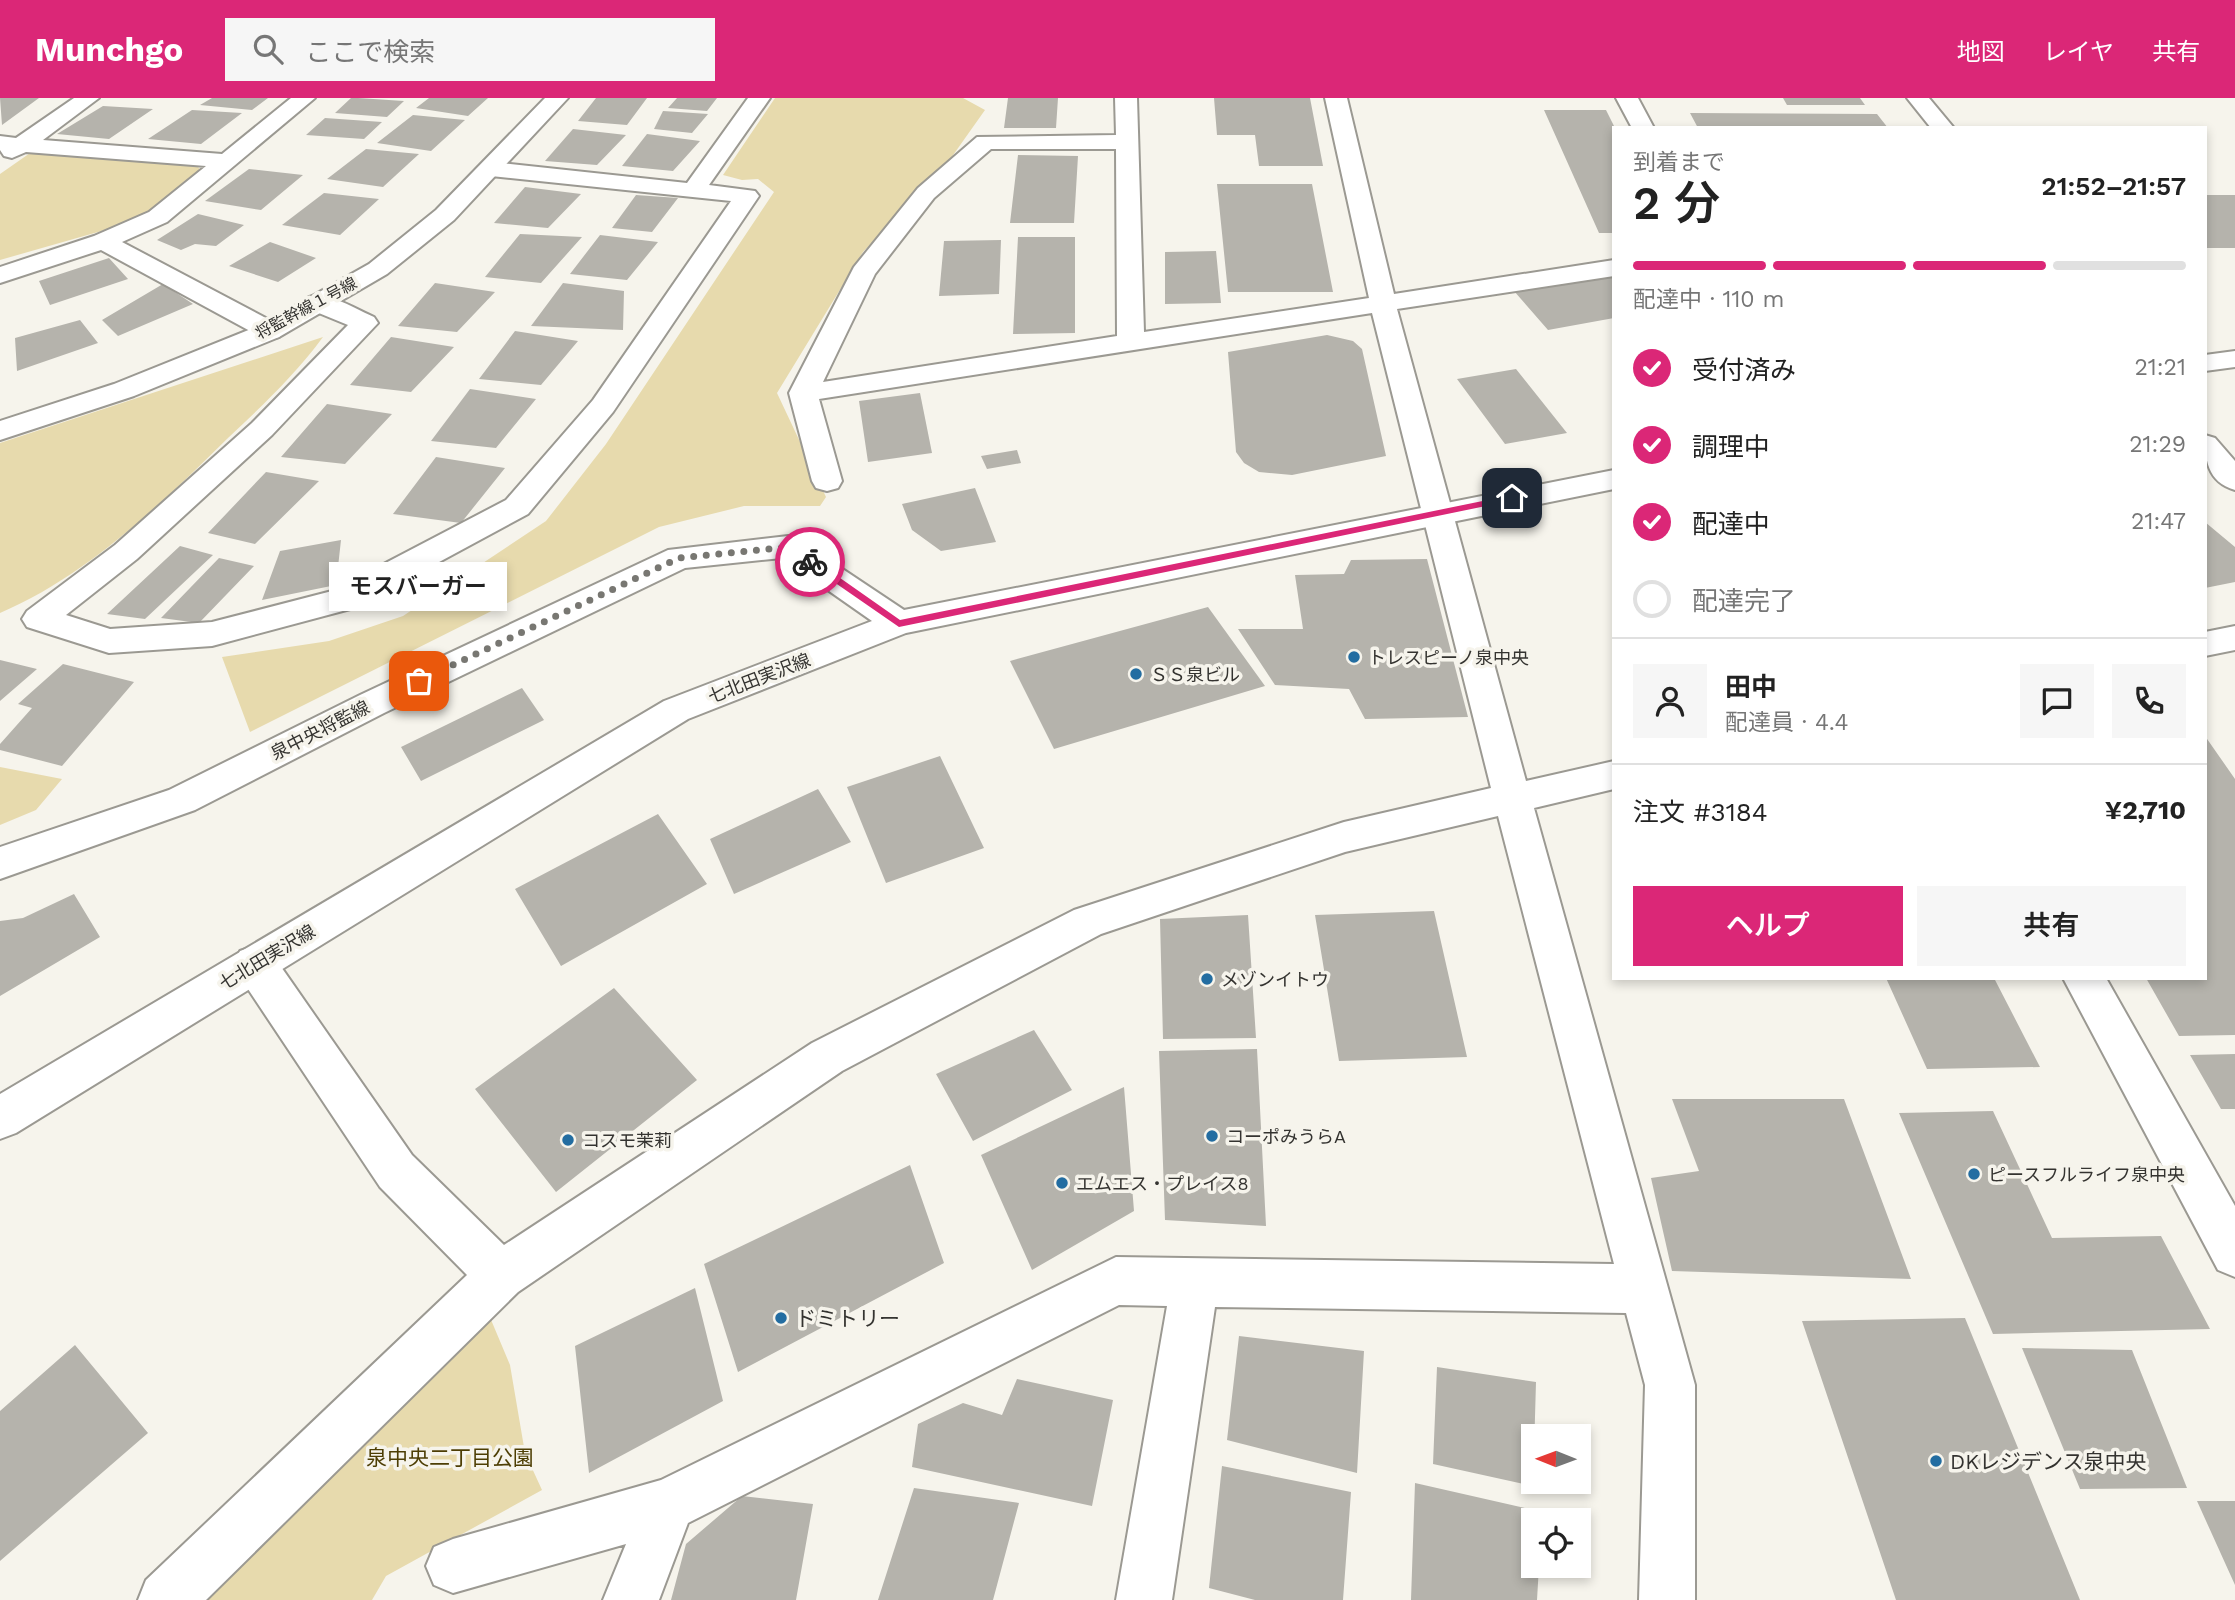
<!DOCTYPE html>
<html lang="ja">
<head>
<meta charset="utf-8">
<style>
	body { margin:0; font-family:"Work Sans","Noto Sans JP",sans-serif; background:#f6f6f6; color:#222; height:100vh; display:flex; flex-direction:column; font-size:26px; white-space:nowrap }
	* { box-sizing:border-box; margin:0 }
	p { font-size:23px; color:#767676 }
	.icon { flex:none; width:38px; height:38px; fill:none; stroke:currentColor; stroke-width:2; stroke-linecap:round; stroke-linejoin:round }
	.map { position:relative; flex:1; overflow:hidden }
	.sheet { position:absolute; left:1612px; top:28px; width:595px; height:854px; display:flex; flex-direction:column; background:#fff; border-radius:0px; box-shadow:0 4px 10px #0003 }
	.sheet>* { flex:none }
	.needle { width:46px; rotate:271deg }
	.tools { position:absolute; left:1521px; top:1326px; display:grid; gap:14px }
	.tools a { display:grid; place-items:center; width:70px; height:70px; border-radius:0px; background:#fff; box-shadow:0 4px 10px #0003; font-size:35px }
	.pin { position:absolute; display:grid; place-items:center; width:60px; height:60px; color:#fff; margin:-30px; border-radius:14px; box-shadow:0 4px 10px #0006 }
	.courier { position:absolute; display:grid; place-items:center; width:70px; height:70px; margin:-35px; border:5px solid #db2777; border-radius:50%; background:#fff; color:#222; box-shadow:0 2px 9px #0007 }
	.bubble { position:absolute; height:49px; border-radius:0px; background:#fff; box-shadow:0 4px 10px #0003; font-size:23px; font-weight:600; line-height:49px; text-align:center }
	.head em { font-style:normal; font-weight:600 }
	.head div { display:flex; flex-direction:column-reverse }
	.head { display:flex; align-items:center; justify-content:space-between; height:119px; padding:0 21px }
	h1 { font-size:46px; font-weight:600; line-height:52px }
	.bar { display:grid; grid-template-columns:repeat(4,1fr); gap:10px 7px; align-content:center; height:84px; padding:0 21px }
	.bar i { height:9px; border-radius:5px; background:#e0e0e0 }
	.bar .selected { background:#db2777 }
	.bar p { grid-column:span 4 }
	.line { display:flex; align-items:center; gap:18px; padding:0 21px; border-top:2px solid #e0e0e0 }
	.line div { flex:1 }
	.round { display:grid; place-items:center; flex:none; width:74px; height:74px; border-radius:0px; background:#f6f6f6 }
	ol { padding:0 21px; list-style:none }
	li { display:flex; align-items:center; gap:21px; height:77px }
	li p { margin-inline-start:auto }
	li .icon { padding:7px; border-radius:50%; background:#db2777; color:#fff; stroke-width:4 }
	li:last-child { color:#767676 }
	li i { width:38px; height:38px; border:4px solid #e0e0e0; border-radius:50% }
	.primary-button { display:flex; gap:14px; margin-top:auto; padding:14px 21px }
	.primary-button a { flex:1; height:80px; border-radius:0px; background:#db2777; color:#fff; font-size:28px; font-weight:600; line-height:80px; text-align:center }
	.primary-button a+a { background:#f6f6f6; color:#222 }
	header { display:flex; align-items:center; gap:42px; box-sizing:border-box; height:98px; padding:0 35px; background:#db2777; color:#fff }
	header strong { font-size:33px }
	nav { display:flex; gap:38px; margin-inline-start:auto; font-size:24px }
	.search { width:490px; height:63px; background:#f6f6f6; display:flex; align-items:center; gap:18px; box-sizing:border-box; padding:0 24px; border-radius:0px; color:#767676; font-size:26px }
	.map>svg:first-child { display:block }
</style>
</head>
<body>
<header>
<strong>Munchgo</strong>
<div class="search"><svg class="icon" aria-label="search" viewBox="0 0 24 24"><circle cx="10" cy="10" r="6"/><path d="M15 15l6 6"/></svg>ここで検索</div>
<nav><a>地図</a><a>レイヤ</a><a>共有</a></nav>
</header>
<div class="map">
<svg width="2235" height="1502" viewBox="0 0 2235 1502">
	<rect width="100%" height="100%" fill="#f6f4ec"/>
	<path fill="#e7daad" d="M775,0H963L985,12L951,60L863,154L777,295L826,399L820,408H744L659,429L250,634L222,559L329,543L403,518L546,423L606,346L774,94L758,81L742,82L723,77Z
		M33,53L195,66L203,74L159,111L126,126L0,162V76Z
		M323,239C295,277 262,308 228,340C161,406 87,478 0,515V345Z
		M0,669L62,681L36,712L0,727Z
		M489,1217L510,1267L525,1355L542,1392L386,1478L372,1502H198Z"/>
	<path fill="#b5b3ac" d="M0,0H39L2,27Z
		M212,0H268L252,12L200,7Z
		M351,0H358L404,3L387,19L335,15Z
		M429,0H488L468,18L416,10Z
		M596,0H647L627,27L578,23Z
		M677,0H717L707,13L668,10Z
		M1008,0H1058L1056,30H1004Z
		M1214,0H1310L1323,68H1259L1255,37H1217Z
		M1783,0H1860L1865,7H1787Z
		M103,8L153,11L109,41L57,36Z
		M192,12L242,15L201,46L148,41Z
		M1544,12H1606L1615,30L1614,135H1599Z
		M663,13L708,16L692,35L654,31Z
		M1690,15L1877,16L1888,30H1698Z
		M413,17L465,22L431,53L377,45Z
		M325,20L382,24L364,41L306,37Z
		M573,31L626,37L597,67L545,63Z
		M647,36L700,43L673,73L622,68Z
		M366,51L419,56L383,89L327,81Z
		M1018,57L1078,58L1074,125H1010Z
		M249,71L303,77L261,112L205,103Z
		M1217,86H1312L1333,194H1228Z
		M525,89L581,96L548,130L494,125Z
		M324,95L379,101L340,137L282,127Z
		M636,97L678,100L652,134L612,130Z
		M2205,97H2235V150H2205Z
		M198,116L244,127L216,148L195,146L181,152L157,142Z
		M520,136L582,139L541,185L485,179Z
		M600,137L658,144L627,182L570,176Z
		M1018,139H1075V235L1013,236Z
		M1001,142L999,196L939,198L944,143Z
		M270,144L316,160L278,184L229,168Z
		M1216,153L1221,205L1165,206V154Z
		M109,160L128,181L50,207L39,183Z
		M1614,177V220L1548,232L1514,193Z
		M435,185L495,194L457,234L398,228Z
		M563,185L624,193L623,232L531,228Z
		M163,186L193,206L118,238L102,222Z
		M80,222L98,245L17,273L15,240Z
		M515,233L578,243L541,287L479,281Z
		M1327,237L1353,243L1362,251L1386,358L1292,377L1259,374L1244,365L1236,354L1228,254Z
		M391,239L454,249L411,294L350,287Z
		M1516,271L1567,335L1505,346L1457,281Z
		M470,291L536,301L496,350L431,343Z
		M920,295L932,355L868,364L859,303Z
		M327,306L392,316L345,366L281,359Z
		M1017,352L1021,365L987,371L981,358Z
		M436,359L505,370L461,425L393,416Z
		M266,374L319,383L255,446L208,435Z
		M975,390L996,444L941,453L912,432L902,406Z
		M2205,424L2235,449V484L2205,490Z
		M341,442L336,487L262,502L280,453Z
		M180,448L213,457L145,521L107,516Z
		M219,460L254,468L199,525L161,520Z
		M1427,461L1468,619L1365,621L1349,591L1275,587L1238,531H1303L1295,477L1344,476L1351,462Z
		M1208,509L1265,588L1054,651L1010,563Z
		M0,562L37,571L0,603Z
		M63,566L134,584L62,668L0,652V646L32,610L18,606Z
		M522,590L544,622L421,683L401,649Z
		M2205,638L2235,681V937L2179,938L2146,880H2205Z
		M940,658L984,750L886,785L847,689Z
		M818,691L851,744L734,796L710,741Z
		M658,716L707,786L561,868L515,791Z
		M74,796L100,839L0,898V823L23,820Z
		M1434,813L1467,959L1339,963L1315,817Z
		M1248,817L1256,940L1163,941L1160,821Z
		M1886,880H1994L2040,969L1927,971Z
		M614,890L697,982L556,1094L475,991Z
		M1034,932L1072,992L973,1043L936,976Z
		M1257,951L1266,1128L1165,1122L1159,953Z
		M2235,956V1011H2221L2190,957Z
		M1124,989L1134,1113L1032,1172L981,1057Z
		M1672,1001H1844L1911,1181L1672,1173L1651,1080L1699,1073Z
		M1993,1013L2052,1140L2161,1138L2210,1231L1993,1236L1899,1015Z
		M910,1067L944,1165L738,1274L704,1166Z
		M695,1190L723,1303L589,1375L575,1248Z
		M1965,1220L2080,1502H1896L1802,1223Z
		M1239,1238L1364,1253L1357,1375L1227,1342Z
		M75,1247L148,1335L0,1463V1313Z
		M2022,1250L2132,1252L2187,1390L2080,1391Z
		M1437,1269L1536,1284L1533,1388L1433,1366Z
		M1017,1281L1113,1302L1092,1408L912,1369L918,1326L963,1305L1002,1317Z
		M1222,1368L1351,1394L1343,1502H1255L1209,1490Z
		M1415,1385L1543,1414L1542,1423H1533V1468H1539L1537,1502H1411Z
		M914,1390L1019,1405L993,1502H878Z
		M742,1398L813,1406L796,1502H671L686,1446Z
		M2197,1403H2235V1487Z"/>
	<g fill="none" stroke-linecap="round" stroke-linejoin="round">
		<g stroke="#9b9992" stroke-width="4">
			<path id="minor" d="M74,0H99L43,42L222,56L291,0H315L167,124L122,144L279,227L283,233L279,239L270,241L261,239L101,152L0,185V169L94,138L149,114L206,68L26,54L12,60L4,58L0,52V38L16,40Z
				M748,0H770L709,87L755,93L759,98L613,314L528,416L354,510L212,548L109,555L27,529L22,521L27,513L115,447L252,325L348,227L309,211L305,205L309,199C330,194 355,211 374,219L378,225L272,337L137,461L66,517L110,531L212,524L332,493L506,402L593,302L731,103L491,78L483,76L479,71L483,66L491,64L687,85Z
				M1115,0H1137L1144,234L1369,200L1325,0H1347L1394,196L1614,162V178L1397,211L1526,683L1614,663V691L1534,710L1695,1287V1502H1639L1645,1287L1626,1215L1215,1209L1172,1502H1116L1167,1208L1119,1207L688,1425L659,1502H603L626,1446L453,1495L434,1487L426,1468L434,1449L453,1441L661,1382L1116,1159L1614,1166L1498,718L1345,754L1101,836L842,973L518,1194L206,1502H138L146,1482L467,1177L380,1089L240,879L234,866L240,853L255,848L270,853L412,1057L504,1147L812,945L1074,812L1344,724L1491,690L1372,215L819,301L842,383L838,390L827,393L816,390L812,383L789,295L854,169L918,90L977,39L1116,37ZM991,51H1116L1117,238L823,284L875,176L934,100Z
				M1616,0H1638L1654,30H1632Z
				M2235,528V552L2205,558V534Z
				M2063,880H2106L2235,1108V1179L2218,1172Z"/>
		</g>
		<g stroke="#9b9992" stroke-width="4">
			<path id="tertiary" d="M545,0H568L454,122L387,176L279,239L134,298L0,342V323L114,286L261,227L369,166L436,112Z
				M1907,0H1929L1954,30H1931Z
				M2235,253V269L2205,273V257Z
				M2205,337L2215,340L2235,363V392C2207,384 2205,361 2205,337Z
				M1614,372V391L906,535L688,621L16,1035L0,1041V996L664,603L872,523L782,460L685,470L384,615L195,712L0,781V749L169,692L360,597L668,452L788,438L799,442L904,512Z"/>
		</g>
		<use href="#minor" fill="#fff" fill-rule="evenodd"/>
		<use href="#tertiary" fill="#fff" fill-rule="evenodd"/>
	</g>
	<path fill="#db2777" d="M1512,397L1516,400L1515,402L899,529L805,464L813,461L900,522Z"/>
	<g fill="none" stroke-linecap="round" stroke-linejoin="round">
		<path stroke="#787772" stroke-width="7" stroke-dasharray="0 12.6" d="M419,583L679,460L788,449L810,464"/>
	</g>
	<g fill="#236da1" stroke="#f6f4ec" stroke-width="2.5">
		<circle cx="1354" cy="559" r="7"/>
		<circle cx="1136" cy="576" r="7"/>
		<circle cx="1207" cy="881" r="7"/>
		<circle cx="1212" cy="1038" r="7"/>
		<circle cx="568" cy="1042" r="7"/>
		<circle cx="1974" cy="1076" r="7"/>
		<circle cx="1062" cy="1085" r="7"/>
		<circle cx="781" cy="1220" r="7"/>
		<circle cx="1936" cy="1363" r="7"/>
	</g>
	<g text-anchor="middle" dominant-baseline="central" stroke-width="7" stroke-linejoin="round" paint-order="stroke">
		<g font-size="16" fill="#343330" stroke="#f6f4ec">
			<text transform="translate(306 210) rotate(-28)">将監幹線１号線</text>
		</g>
		<g font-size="18" fill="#343330" stroke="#f6f4ec" text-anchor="start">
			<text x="1368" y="559">トレスピーノ泉中央</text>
			<text x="1150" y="576">ＳＳ泉ビル</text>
			<text x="1221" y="881">メゾンイトウ</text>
			<text x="1226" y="1038">コーポみうらA</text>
			<text x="582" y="1042">コスモ茉莉</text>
			<text x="1988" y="1076">ピースフルライフ泉中央</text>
			<text x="1076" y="1085">エムエス・プレイス8</text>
		</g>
		<g font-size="18" fill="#343330" stroke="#f6f4ec">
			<text transform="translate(759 580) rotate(-21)">七北田実沢線</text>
			<text transform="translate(320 632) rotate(-27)">泉中央将監線</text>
			<text transform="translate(267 859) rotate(-31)">七北田実沢線</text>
		</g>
		<g font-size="21" fill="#343330" stroke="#f6f4ec" text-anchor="start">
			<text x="795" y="1220">ドミトリー</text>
			<text x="1950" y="1363">DKレジデンス泉中央</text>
		</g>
		<g font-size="21" fill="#4d3e04" stroke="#f6f4ec">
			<text x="450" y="1359">泉中央二丁目公園</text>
		</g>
	</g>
</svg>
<div class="tools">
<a><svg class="needle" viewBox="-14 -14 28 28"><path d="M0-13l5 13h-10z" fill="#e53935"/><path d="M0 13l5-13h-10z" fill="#767676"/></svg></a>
<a><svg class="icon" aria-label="locate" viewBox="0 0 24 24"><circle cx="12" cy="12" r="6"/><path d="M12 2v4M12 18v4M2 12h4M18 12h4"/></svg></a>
</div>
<div class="pin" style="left:419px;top:583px;background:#ea580c"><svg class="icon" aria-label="bag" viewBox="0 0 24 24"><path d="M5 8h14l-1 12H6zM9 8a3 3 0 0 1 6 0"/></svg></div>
<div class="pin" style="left:1512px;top:400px;background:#1f2937"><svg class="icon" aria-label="home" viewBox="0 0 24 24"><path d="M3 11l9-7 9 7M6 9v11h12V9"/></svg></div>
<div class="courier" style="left:810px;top:464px"><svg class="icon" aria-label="bike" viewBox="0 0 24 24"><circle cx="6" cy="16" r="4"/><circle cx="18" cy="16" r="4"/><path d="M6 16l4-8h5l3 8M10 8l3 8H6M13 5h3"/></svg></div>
<div class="bubble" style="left:329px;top:464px;width:178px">モスバーガー</div>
<section class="sheet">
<div class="head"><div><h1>2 分</h1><p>到着まで</p></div><em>21:52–21:57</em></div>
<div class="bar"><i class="selected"></i><i class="selected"></i><i class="selected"></i><i></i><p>配達中 · 110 m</p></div>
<ol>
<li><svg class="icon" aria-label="check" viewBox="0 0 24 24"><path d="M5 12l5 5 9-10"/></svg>受付済み<p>21:21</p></li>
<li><svg class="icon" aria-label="check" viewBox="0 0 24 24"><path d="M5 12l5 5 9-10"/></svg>調理中<p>21:29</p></li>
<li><svg class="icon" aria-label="check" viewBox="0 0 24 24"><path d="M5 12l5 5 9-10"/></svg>配達中<p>21:47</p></li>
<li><i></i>配達完了</li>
</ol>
<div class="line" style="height:126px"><a class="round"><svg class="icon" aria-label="person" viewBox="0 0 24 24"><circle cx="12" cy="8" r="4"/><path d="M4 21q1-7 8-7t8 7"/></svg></a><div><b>田中</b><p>配達員 · 4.4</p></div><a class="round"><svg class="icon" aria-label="chat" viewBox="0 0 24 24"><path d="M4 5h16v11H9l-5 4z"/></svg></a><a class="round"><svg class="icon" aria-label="phone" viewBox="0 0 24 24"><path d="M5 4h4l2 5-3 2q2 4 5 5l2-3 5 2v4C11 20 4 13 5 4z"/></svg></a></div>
<div class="line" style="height:91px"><div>注文 #3184</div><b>¥2,710</b></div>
<div class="primary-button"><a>ヘルプ</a><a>共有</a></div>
</section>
</div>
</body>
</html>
